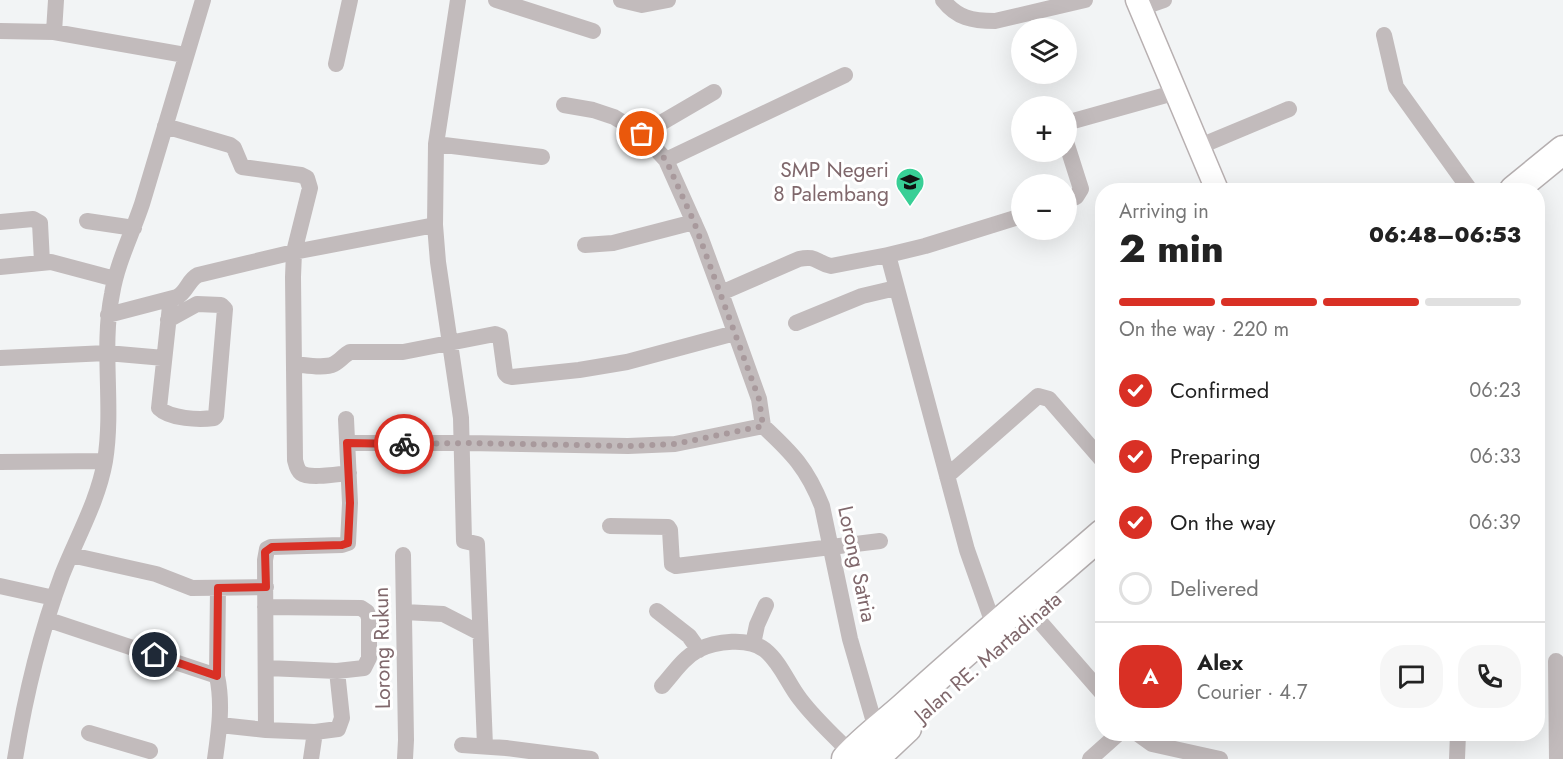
<!DOCTYPE html>
<html lang="en">
<head>
<meta charset="utf-8">
<style>
	body { margin:0; font-family:Jost,sans-serif; background:#f6f6f6; color:#222; height:100vh; display:flex; flex-direction:column; font-size:22px; white-space:nowrap }
	* { box-sizing:border-box; margin:0 }
	p { font-size:20px; color:#767676 }
	.icon { flex:none; width:33px; height:33px; fill:none; stroke:currentColor; stroke-width:2; stroke-linecap:round; stroke-linejoin:round }
	.map { position:relative; flex:1; overflow:hidden }
	.sheet { position:absolute; left:1095px; top:183px; width:450px; height:558px; display:flex; flex-direction:column; background:#fff; border-radius:24px; box-shadow:0 6px 24px #0002 }
	.sheet>* { flex:none }
	.tools { position:absolute; left:1011px; top:18px; display:grid; gap:12px }
	.tools a { display:grid; place-items:center; width:66px; height:66px; border-radius:50%; background:#fff; box-shadow:0 6px 24px #0002; font-size:30px }
	.pin { position:absolute; display:grid; place-items:center; width:51px; height:51px; color:#fff; margin:-26px; border:3px solid #fff; border-radius:50%; box-shadow:0 2px 6px #0007 }
	.courier { position:absolute; display:grid; place-items:center; width:60px; height:60px; margin:-30px; border:4px solid #d93025; border-radius:50%; background:#fff; color:#222; box-shadow:0 2px 8px #0007 }
	.summary em { font-style:normal; font-weight:800 }
	.summary div { display:flex; flex-direction:column-reverse }
	.summary { display:flex; align-items:center; justify-content:space-between; height:102px; padding:0 24px }
	h1 { font-size:39px; font-weight:800; line-height:45px }
	.bar { display:grid; grid-template-columns:repeat(4,1fr); gap:9px 6px; align-content:center; height:72px; padding:0 24px }
	.bar i { height:8px; border-radius:4px; background:#e0e0e0 }
	.bar .active { background:#d93025 }
	.bar p { grid-column:span 4 }
	.line { display:flex; align-items:center; gap:15px; padding:0 24px; border-top:2px solid #e0e0e0 }
	.line div { flex:1 }
	.round { display:grid; place-items:center; flex:none; width:63px; height:63px; border-radius:24px; background:#f6f6f6 }
	ol { padding:0 24px; list-style:none }
	li { display:flex; align-items:center; gap:18px; height:66px }
	li p { margin-inline-start:auto }
	li .icon { padding:6px; border-radius:50%; background:#d93025; color:#fff; stroke-width:4 }
	li:last-child { color:#767676 }
	li i { width:33px; height:33px; border:3px solid #e0e0e0; border-radius:50% }
	.map>svg:first-child { display:block }
</style>
</head>
<body>
<div class="map">
<svg width="1563" height="759" viewBox="0 0 1563 759">
	<rect width="100%" height="100%" fill="#f2f4f5"/>
	<g fill="none" stroke-linecap="round" stroke-linejoin="round">
		<g stroke="#b8b0b1" stroke-width="25">
			<path id="secondary" d="M1137,0L1217,190"/>
		</g>
		<g stroke="#b5afb0" stroke-width="31">
			<path id="highway" d="M1514,190L1563,150
				M846,759C864,739 885,724 904,707C969,648 1036,591 1102,534
				M874,759L907,728"/>
		</g>
		<path stroke="#c2bbbc" stroke-width="16" d="M458,0L436,144L435,225L438,262L461,418L464,541L477,544L485,746
			M496,0L593,31
			M621,0L642,5L668,0
			M943,0C957,18 972,21 995,21L1085,0
			M1141,8L1164,0
			M0,31L54,32L185,55
			M54,32L56,0
			M1384,35L1396,87L1470,190
			M336,64L350,0
			M564,105L593,110L614,117L642,134L666,160L700,236L721,293L759,399L763,426
			M1066,123L1177,92
			M165,126L230,145L234,148L242,167L301,175L307,178L310,188L294,252L293,277L295,460C296,464 297,470 301,473C309,479 338,474 349,473
			M642,134L714,92
			M1066,142L1081,189L1076,197L1066,200
			M436,144L542,157
			M1198,147L1289,109
			M666,160L845,75
			M87,221L134,228
			M0,222L33,219L40,223L42,262
			M585,245L613,243L694,222
			M0,267L51,262L115,279
			M721,293L799,259C817,255 816,263 831,266L888,255
			M108,315L177,297C187,292 188,280 198,275L294,252L435,225
			M168,320L197,304L221,305L225,309L216,416L214,418C199,420 170,419 159,408L170,306
			M796,323L862,296L896,288
			M0,358L107,353L164,358
			M294,364C306,365 324,369 334,364C340,361 344,355 350,352H403L495,334L500,336L505,373L508,376L512,377L579,370L627,362L735,333
			M763,426C792,453 807,468 822,506L850,639L876,729
			M347,443H466L628,446L675,444L763,426
			M0,462L105,461
			M947,476L1038,396L1049,399L1102,460
			M610,526L668,527L670,530L672,564L676,566L880,541
			M71,555L156,574L192,588L266,587
			M403,555L406,740L405,759
			M0,586L54,598
			M265,607L361,608L367,612L369,618V658L364,668L337,671L267,668
			M657,611L689,636L699,650
			M404,612L443,614L480,633
			M1034,615L1102,693
			M49,620L217,676C223,704 219,731 215,759
			M994,626L967,550L888,255L925,246L1022,216
			M753,644L757,625L766,605
			M1556,661L1557,759
			M217,676L218,588
			M662,686C673,674 683,658 698,650C715,641 749,637 765,650C781,663 788,684 800,699C815,719 834,736 851,753
			M220,725L266,730L265,560L267,549L271,547L342,545L348,543L350,503L346,419
			M266,730L315,732L338,729L342,718L337,671
			M89,733L150,751
			M1138,734L1152,744L1220,759
			M462,745L506,748L591,759
			M15,759C25,697 40,634 62,575C77,537 98,501 105,461C114,405 101,349 112,294C117,263 132,234 142,204C163,136 182,68 203,0
			M311,759L315,732
			M1090,759L1118,734
			M1457,759L1458,734"/>
		<use href="#secondary" stroke="#fff" stroke-width="22"/>
		<use href="#highway" stroke="#fff" stroke-width="28"/>
	</g>
	<g fill="none" stroke-linecap="round" stroke-linejoin="round">
		<path stroke="#a8999c" stroke-width="6" stroke-dasharray="0 10.8" d="M404,444L466,443L628,446L675,444L763,426L759,399L694,222L666,160L642,134"/>
		<path stroke="#d93025" stroke-width="8" d="M155,655L217,676L218,588L266,587L265,552L272,547L342,545L348,543L350,503L347,443L404,444"/>
	</g>
	<defs>
		<g id="school-pin" transform="scale(1.5)"><path d="M0 17L-7.5 6A9.5 9.5 0 1 1 7.5 6Z" fill="#38cf96" stroke="#fff"/><path d="M0-5L7-2L0 1L-7-2ZM-4 1L0 2.5L4 1V4Q0 6-4 4Z" fill="#111"/></g>
	</defs>
	<g fill-rule="evenodd">
		<use href="#school-pin" x="910" y="182"/>
	</g>
	<g text-anchor="middle" dominant-baseline="central" stroke-width="6" stroke-linejoin="round" paint-order="stroke">
		<g font-size="21" fill="#80686c" stroke="#fff" text-anchor="end">
			<text x="889" y="170">SMP Negeri<tspan x="889" dy="24">8 Palembang</tspan></text>
		</g>
		<g font-size="21" fill="#80686c" stroke="#fff">
			<text transform="translate(857 564) rotate(78)">Lorong Satria</text>
			<text transform="translate(382 648) rotate(-91)">Lorong Rukun</text>
			<text transform="translate(988 657) rotate(-41)">Jalan RE. Martadinata</text>
		</g>
	</g>
</svg>
<div class="tools">
<a><svg class="icon" aria-label="layers" viewBox="0 0 24 24"><path d="M12 4l9 5-9 5-9-5zM3 14l9 5 9-5"/></svg></a>
<a>+</a>
<a>−</a>
</div>
<div class="pin" style="left:642px;top:134px;background:#ea580c"><svg class="icon" aria-label="bag" viewBox="0 0 24 24"><path d="M5 8h14l-1 12H6zM9 8a3 3 0 0 1 6 0"/></svg></div>
<div class="pin" style="left:155px;top:655px;background:#1f2937"><svg class="icon" aria-label="home" viewBox="0 0 24 24"><path d="M3 11l9-7 9 7M6 9v11h12V9"/></svg></div>
<div class="courier" style="left:404px;top:444px"><svg class="icon" aria-label="bike" viewBox="0 0 24 24"><circle cx="6" cy="16" r="4"/><circle cx="18" cy="16" r="4"/><path d="M6 16l4-8h5l3 8M10 8l3 8H6M13 5h3"/></svg></div>
<section class="sheet">
<div class="summary"><div><h1>2 min</h1><p>Arriving in</p></div><em>06:48–06:53</em></div>
<div class="bar"><i class="active"></i><i class="active"></i><i class="active"></i><i></i><p>On the way · 220 m</p></div>
<ol>
<li><svg class="icon" aria-label="check" viewBox="0 0 24 24"><path d="M5 12l5 5 9-10"/></svg>Confirmed<p>06:23</p></li>
<li><svg class="icon" aria-label="check" viewBox="0 0 24 24"><path d="M5 12l5 5 9-10"/></svg>Preparing<p>06:33</p></li>
<li><svg class="icon" aria-label="check" viewBox="0 0 24 24"><path d="M5 12l5 5 9-10"/></svg>On the way<p>06:39</p></li>
<li><i></i>Delivered</li>
</ol>
<div class="line" style="height:108px"><b class="round" style="background:#d93025;color:#fff">A</b><div><b>Alex</b><p>Courier · 4.7</p></div><a class="round"><svg class="icon" aria-label="chat" viewBox="0 0 24 24"><path d="M4 5h16v11H9l-5 4z"/></svg></a><a class="round"><svg class="icon" aria-label="phone" viewBox="0 0 24 24"><path d="M5 4h4l2 5-3 2q2 4 5 5l2-3 5 2v4C11 20 4 13 5 4z"/></svg></a></div>
</section>
</div>
</body>
</html>
